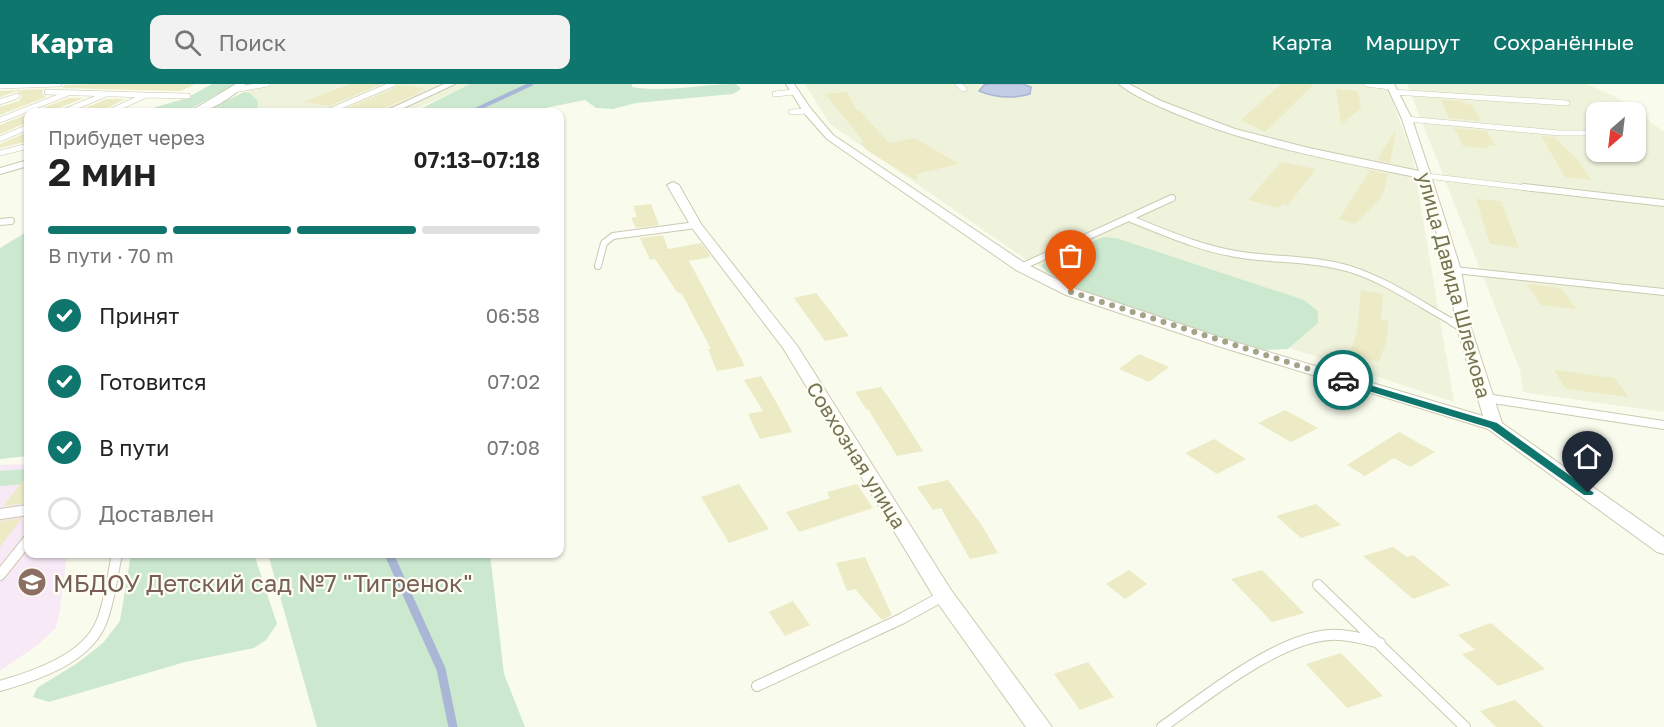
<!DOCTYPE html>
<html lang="ru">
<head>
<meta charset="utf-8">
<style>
	body { margin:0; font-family:"Golos Text",sans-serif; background:#f2f2f2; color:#222; height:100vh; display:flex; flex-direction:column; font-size:22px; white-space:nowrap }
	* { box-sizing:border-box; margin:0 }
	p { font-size:20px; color:#767676 }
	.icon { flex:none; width:33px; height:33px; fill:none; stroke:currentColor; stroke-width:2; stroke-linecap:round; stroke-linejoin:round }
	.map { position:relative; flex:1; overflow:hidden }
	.panel { position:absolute; left:24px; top:24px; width:540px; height:450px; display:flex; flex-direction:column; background:#fff; border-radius:12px; box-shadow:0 2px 4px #0004 }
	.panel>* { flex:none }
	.needle { width:39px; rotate:208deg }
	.fabs { position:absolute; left:1586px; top:18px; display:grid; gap:12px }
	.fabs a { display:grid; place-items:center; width:60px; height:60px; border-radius:12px; background:#fff; box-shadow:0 2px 4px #0004; font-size:30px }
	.pin { position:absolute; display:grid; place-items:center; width:51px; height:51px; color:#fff; margin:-62px -26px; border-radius:50% 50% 50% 0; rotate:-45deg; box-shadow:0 0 6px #0007 }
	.pin .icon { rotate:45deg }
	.courier { position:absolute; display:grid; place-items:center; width:60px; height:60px; margin:-30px; border:4px solid #0f766e; border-radius:50%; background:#fff; color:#222; box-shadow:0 2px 8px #0007 }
	.head em { font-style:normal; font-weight:600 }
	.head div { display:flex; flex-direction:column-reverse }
	.head { display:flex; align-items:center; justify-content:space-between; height:102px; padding:0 24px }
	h1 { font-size:39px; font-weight:600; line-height:45px }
	.bar { display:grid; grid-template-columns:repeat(4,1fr); gap:9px 6px; align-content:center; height:72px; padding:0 24px }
	.bar i { height:8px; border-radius:4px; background:#e0e0e0 }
	.bar .selected { background:#0f766e }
	.bar p { grid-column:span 4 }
	ol { padding:0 24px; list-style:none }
	li { display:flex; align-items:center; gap:18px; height:66px }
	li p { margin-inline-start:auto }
	li .icon { padding:6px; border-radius:50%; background:#0f766e; color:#fff; stroke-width:4 }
	li:last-child { color:#767676 }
	li i { width:33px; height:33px; border:3px solid #e0e0e0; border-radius:50% }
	header { display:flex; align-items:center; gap:36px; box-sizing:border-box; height:84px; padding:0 30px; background:#0f766e; color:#fff }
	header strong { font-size:28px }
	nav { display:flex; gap:33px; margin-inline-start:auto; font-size:21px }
	.search { width:420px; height:54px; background:#f2f2f2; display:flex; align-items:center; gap:15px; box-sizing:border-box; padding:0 21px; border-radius:12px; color:#767676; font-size:22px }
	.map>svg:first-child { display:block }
</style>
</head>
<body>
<header>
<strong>Карта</strong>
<div class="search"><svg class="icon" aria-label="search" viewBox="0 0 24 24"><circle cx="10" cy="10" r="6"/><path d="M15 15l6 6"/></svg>Поиск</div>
<nav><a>Карта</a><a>Маршрут</a><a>Сохранённые</a></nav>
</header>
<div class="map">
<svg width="1664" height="643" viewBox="0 0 1664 643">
	<rect width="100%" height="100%" fill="#f9fbed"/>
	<path fill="#f0f3dc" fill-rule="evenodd" d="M253,0H472L408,28H251L238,21Z
		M805,0H1386L1412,70L1454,318L1031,179L830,40Z
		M1407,0H1587L1618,14L1664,48V328L1523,308L1520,286ZM1596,28H1635V68H1596Z"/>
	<path fill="#f8e9f6" d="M28,380V470H67L60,526L56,544L36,562L0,587V381Z"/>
	<path fill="#cce9d0" d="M212,0H235L185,28H139L187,14Z
		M470,0H632V3C667,9 701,0 736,0L741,5L733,10L636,19L613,25L596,24L585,16L525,28H414Z
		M244,8L250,9L258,17L257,28H204Z
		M28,147V372L0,375V164Z
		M1103,153L1116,154L1304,216L1318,227V239L1288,265L1263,266C1222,253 1063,210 1041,182L1045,178Z
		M28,385V400L0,402V387Z
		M131,470H254L277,540L266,556L254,564L185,578L49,618L33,613L37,604L79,578L103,559L120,537Z
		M268,470H490L504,590L525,643H317Z"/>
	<path fill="#c3cde4" stroke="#aab6d5" stroke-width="1.5" d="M990,0H1023L1031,3L1030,10C1012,15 996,14 979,7L984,1Z"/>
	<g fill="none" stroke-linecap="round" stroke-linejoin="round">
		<path stroke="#aab6d5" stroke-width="4" d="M471,28L531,0"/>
		<path stroke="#aab6d5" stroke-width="9" d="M389,470L441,585L453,643"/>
	</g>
	<path fill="#edebc5" d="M95,0H195L181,7L62,4L64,1Z
		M350,0H381L329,22L303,18Z
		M1281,0H1314L1265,48L1241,36Z
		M398,1L425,4L416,8H420L417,10L374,28L348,24L395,4Z
		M43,5L42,10L46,13L0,31V23L19,17L22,12L17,7L0,13V7Z
		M1336,5L1358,7L1361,24L1341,41Z
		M847,8L857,27H860L889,59L915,54L959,80L916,90L918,93L916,96L874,71L864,64H866L860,59L864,58L825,10Z
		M69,14H84L61,23L58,28H32Z
		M107,15H125L107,24L104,28H75Z
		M1441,16L1463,17L1465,20L1472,21L1481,37L1449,34Z
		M28,30V38L0,50V41Z
		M1454,44L1486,47L1495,62L1487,61L1489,65L1463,62Z
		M28,48V57L0,64V60Z
		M1394,48H1396L1390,79L1377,76Z
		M1541,52L1554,53L1578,76L1591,96L1565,93Z
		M1281,78L1316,85L1288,121L1283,120L1278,124L1248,116Z
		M1370,86L1388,90L1384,108L1379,116L1355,140L1339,135Z
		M1476,115L1501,117L1519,164L1490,160Z
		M651,120L659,141L636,144L631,134L637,133L633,122Z
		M663,151L668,165L701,159L710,171V173L689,177L745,282L717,287L708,265H711L682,210L677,208L655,175L650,176L640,154Z
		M1527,200L1561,204L1576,225L1541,221Z
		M1361,206L1383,210L1381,236L1388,237L1387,256L1379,278L1349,270L1357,249Z
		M816,209L831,228L849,252L825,257L794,214Z
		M1139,270L1169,283L1149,298L1119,285Z
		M1554,286L1614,294L1629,313L1566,305Z
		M761,292L779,323L792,348L760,355L748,330L763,327L744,296Z
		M881,303L893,320L923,367L897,372L868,325H866L855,308Z
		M1285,326L1318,344L1291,358L1258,339Z
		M1399,348L1435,368L1410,383L1394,374L1365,392L1347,381Z
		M1214,355L1246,375L1217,390L1185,369Z
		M28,390V419L3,422Z
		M948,396L981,440L998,469L970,475L941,424L933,426L917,403Z
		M739,400L769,445L729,459L701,413Z
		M857,400L873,424L799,448L786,428L830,414L827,408Z
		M1316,420L1341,441L1301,454L1276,432Z
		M22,434L0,463V437Z
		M1393,463L1407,473L1413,471L1450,501L1413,515L1363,472Z
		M865,473L892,531L882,536L855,505L847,507L836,479Z
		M1129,486L1147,500L1125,515L1106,500Z
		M1262,486L1304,529L1272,538L1231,495Z
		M793,517L810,541L785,552L769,528Z
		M1491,539L1545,585L1498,602L1462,570L1475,566L1458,551Z
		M1341,569L1383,612L1347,624L1306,580Z
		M1088,578L1114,613L1080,626L1054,590Z
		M1515,616L1544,643H1496L1480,627Z"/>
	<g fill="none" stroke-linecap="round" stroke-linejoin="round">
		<g stroke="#cbcab0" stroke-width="6">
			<path id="service-far3" d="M958,0L964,5
				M1367,0L1390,3
				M0,2L59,0
				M234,6L267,0
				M47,8L146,11L109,28
				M1393,8L1567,19
				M775,10L794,8
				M146,11L188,12
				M0,18L17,12
				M63,28L104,11
				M327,28L393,0
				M791,28L807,27
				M1407,35L1559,49H1596
				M0,36L66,10
				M0,55L28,43
				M0,69L28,62
				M1426,92L1537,105"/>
		</g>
		<g stroke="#cbcab0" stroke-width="8">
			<path id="service-far2" d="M1524,103L1664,119
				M1131,135C1170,151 1207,167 1249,172C1283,176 1317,175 1350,185C1388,197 1421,221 1456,240
				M0,138L11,137
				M598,182L604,159L613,152L696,141
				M1021,183L1172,114
				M1454,186L1664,208"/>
		</g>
		<g stroke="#cbcab0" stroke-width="10">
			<path id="service-far1" d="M1453,238L1464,244
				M1486,314L1664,341"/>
		</g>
		<g stroke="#cbcab0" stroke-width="12">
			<path id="service" d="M0,430L28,426
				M0,491L28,456
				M1318,501L1465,643
				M0,602C35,592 86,575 101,539C110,517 112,493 117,470
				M757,602L901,535L943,512
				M1162,643C1205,613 1277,554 1330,551C1347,550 1364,555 1380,559"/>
		</g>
		<g stroke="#cbcab0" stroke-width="2">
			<path id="minor" d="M236,0H246C232,13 209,30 189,28Z
				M444,0H455L395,28H383Z
				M786,0H794L811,25L833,51L1026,180L1076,205L1228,256L1483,332L1457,244L1447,186L1421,94C1337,77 1251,62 1172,28C1154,20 1133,12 1119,0H1129L1161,17L1235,45L1309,64L1419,87L1402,35L1386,0H1394L1412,35L1431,92L1461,186L1471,244L1502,339L1664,453V470L1657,468L1488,345L1218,262L1066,211L1016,186L827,55L804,29Z
				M28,76V82L0,90V84Z
				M673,98L679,101L701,140L798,263L951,506L1052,643H1026L937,518L783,264L692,144L667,101Z"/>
		</g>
		<use href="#service-far3" stroke="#fff" stroke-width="5"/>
		<use href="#service-far2" stroke="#fff" stroke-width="6"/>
		<use href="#service-far1" stroke="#fff" stroke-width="8"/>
		<use href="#service" stroke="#fff" stroke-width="10"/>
		<use href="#minor" fill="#fff" fill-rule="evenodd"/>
	</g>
	<path fill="#0f766e" d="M1339,294H1346L1497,339L1594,409L1592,411H1584L1490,344L1339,298Z"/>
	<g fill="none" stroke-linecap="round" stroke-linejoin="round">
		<path stroke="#a4a388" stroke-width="6" stroke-dasharray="0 10.8" d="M1071,208L1343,296"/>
	</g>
	<defs>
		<g id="school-disc" transform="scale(1.5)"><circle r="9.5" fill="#8d6e63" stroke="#fcfef4"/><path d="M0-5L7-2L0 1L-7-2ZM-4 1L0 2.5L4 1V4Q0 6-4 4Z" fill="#fff"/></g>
	</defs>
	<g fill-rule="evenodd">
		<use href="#school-disc" x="32" y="498"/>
	</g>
	<g text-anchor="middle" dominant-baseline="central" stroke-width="4.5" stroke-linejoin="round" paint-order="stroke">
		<g font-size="20" fill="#767351" stroke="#fcfef4">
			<text transform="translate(1455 201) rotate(75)">улица Давида Шлемова</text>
			<text transform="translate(857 371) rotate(58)">Совхозная улица</text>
		</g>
		<g font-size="24" fill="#785e54" stroke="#fcfef4" text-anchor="start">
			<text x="53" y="498">МБДОУ Детский сад №7 "Тигренок"</text>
		</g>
	</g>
</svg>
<div class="fabs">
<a><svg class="needle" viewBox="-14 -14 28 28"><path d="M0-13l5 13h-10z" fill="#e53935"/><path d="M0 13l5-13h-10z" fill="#767676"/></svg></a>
</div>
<div class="pin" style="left:1071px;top:208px;background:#ea580c"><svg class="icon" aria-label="bag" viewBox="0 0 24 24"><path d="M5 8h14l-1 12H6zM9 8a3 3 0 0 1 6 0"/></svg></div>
<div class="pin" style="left:1588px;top:409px;background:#1f2937"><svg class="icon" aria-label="home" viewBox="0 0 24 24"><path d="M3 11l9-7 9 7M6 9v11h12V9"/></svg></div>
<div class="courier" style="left:1343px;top:296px"><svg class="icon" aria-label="car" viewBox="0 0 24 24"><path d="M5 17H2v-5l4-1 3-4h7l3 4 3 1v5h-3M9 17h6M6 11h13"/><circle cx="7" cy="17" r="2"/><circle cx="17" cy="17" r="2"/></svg></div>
<section class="panel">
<div class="head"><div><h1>2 мин</h1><p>Прибудет через</p></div><em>07:13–07:18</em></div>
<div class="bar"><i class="selected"></i><i class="selected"></i><i class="selected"></i><i></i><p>В пути · 70 m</p></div>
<ol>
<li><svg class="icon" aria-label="check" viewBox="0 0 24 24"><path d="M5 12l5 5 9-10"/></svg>Принят<p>06:58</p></li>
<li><svg class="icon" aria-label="check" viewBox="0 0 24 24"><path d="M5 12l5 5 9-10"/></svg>Готовится<p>07:02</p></li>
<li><svg class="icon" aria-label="check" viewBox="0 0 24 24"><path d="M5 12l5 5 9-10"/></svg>В пути<p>07:08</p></li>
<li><i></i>Доставлен</li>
</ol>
</section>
</div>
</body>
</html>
